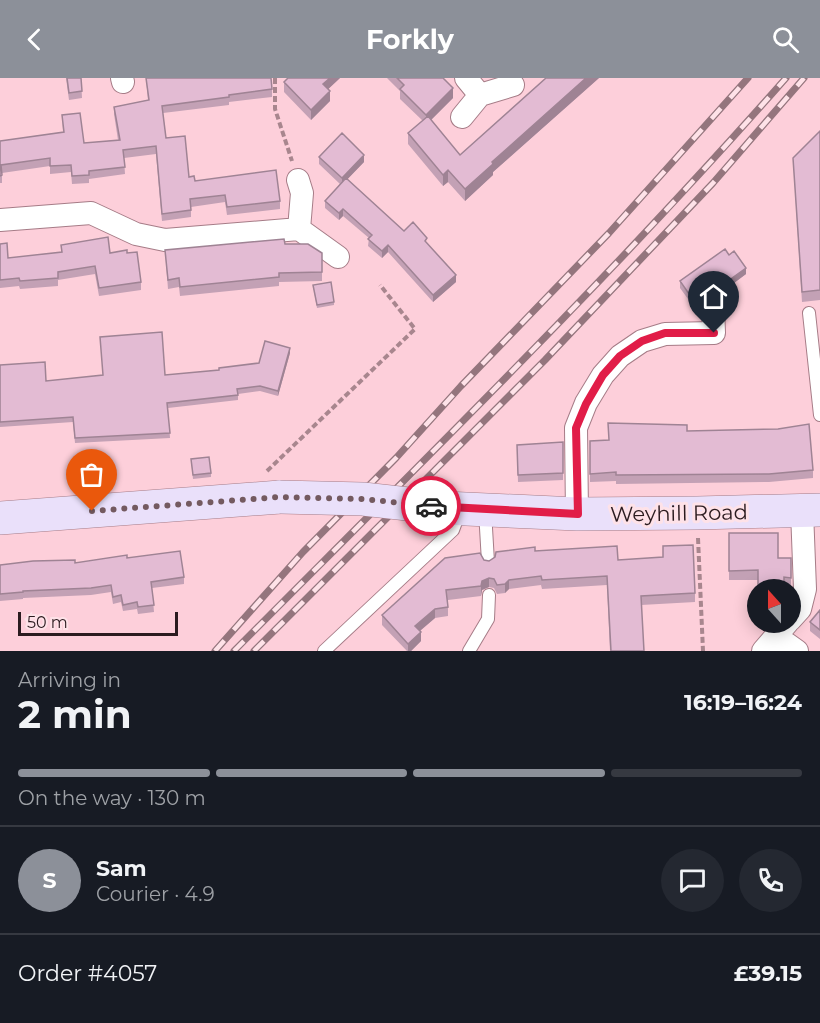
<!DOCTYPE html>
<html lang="en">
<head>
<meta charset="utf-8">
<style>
	body { margin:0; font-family:Montserrat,sans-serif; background:#242831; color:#f1f3f6; height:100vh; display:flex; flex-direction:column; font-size:22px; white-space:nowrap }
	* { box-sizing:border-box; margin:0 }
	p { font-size:20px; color:#9ea1a6 }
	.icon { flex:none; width:33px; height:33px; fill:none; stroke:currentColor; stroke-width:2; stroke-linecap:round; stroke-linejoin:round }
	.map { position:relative; height:573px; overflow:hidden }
	.panel { display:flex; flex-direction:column; background:#171b24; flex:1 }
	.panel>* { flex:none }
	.needle { width:39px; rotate:339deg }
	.tools { position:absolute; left:747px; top:501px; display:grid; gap:12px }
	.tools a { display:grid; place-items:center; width:54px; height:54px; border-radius:50%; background:#171b24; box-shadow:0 3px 15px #0003; font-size:30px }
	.scale { position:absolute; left:18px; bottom:15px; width:160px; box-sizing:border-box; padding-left:6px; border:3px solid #2b1b1f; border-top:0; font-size:16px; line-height:21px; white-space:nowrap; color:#2b1b1f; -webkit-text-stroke:4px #fee2e8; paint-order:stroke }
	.pin { position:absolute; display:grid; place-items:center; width:51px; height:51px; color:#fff; margin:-62px -26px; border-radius:50% 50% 50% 0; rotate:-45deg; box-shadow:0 0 6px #0007 }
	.pin .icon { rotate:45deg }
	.courier { position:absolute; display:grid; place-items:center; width:60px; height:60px; margin:-30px; border:4px solid #e11d48; border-radius:50%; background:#fff; color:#222; box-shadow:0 2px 8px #0007 }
	.overview em { font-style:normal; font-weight:700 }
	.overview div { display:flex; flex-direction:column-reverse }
	.overview { display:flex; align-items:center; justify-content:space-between; height:102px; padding:0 18px }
	h1 { font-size:39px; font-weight:700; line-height:45px }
	.bar { display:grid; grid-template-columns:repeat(4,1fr); gap:9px 6px; align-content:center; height:72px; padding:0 18px }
	.bar i { height:8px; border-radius:4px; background:#363941 }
	.bar .current { background:#8c9099 }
	.bar p { grid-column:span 4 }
	.line { display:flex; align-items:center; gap:15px; padding:0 18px; border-top:2px solid #363941 }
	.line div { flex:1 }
	.round { display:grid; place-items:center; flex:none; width:63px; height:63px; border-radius:32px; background:#242831 }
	header { display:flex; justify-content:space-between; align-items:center; height:78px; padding:0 18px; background:#8c9099; color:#fff; font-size:27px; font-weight:700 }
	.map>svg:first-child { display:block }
</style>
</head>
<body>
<header><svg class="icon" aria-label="back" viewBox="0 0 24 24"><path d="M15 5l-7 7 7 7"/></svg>Forkly<svg class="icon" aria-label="search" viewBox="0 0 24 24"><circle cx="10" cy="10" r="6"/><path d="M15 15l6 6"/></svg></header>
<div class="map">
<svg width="820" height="573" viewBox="0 0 820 573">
	<rect width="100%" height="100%" fill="#fdcfda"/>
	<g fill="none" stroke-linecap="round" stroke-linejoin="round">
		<g stroke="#a67c87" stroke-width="14">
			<path id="lane" d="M809,235L820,337
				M485,433L488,484
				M324,573L453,452L460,433
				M469,573L488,541L489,517"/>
		</g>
		<g stroke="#a67c87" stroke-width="24">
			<path id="street" d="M122,0L123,4
				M480,17L513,7
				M462,39L480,17L466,0
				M0,142L91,135L136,156L165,162L299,151L302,115L298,102
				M299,151L338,179
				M577,436L576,350L586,325L603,297L620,278L642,263L665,256L714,255L713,229
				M790,542L800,531L805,511L802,433
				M776,558L797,573
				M763,573L788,544"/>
		</g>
		<g stroke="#a67c87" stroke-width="34">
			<path id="secondary" d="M444,430L577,436L697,435L820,432
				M0,440L280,419"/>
		</g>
		<path stroke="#a8868e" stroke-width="4" stroke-dasharray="6 3" stroke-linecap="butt" d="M275,0V31L292,83
			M267,393L415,251L380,207
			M698,460L703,573"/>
		<use href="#lane" stroke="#fff" stroke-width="12"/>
		<use href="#street" stroke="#fff" stroke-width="22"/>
		<use href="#secondary" stroke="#eae0fa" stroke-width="33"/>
		<g stroke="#94757d" stroke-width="7">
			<path id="rail" d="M215,573L303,474L396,380L461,308L609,155L748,0
				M234,573C421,385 611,199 786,0
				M254,573L545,282L713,105L804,0"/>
		</g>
		<use href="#rail" stroke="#fee2e8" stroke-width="4.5" stroke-dasharray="14" stroke-linecap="butt"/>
		<g stroke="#a67c87" stroke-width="34" stroke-linecap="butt">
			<path id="secondary-bridge" d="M280,419L363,421L444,430"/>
		</g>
		<use href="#secondary-bridge" stroke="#eae0fa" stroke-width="33"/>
	</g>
	<path fill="#c3a1b5" d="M66,0H81L82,20L69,22Z
		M146,0L272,11V19L229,24V27L163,35L166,60L189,99L195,103L280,123V131L227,137L225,124L191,129V139L162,143L156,76L124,80L125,96L89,101V105L72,106L71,94L50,96V88L2,95V105H0V63L63,54L62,37L84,65L118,62L114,36V29L148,22Z
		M288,0H340L328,11L330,23L311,42L284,14V4Z
		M387,0H443L453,20L431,42L460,77L546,0H599L493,94V97L465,123L448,104L443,108L408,66V55L423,43L400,21V13Z
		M820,53V222L802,224L793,80Z
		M319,79L364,84L347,101L404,153L427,166L456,204L433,224L388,174L382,180L368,168L369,160L343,138L339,142L325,130V123L340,106L319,86Z
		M0,166L8,180L61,175V167L110,175H127L141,204V212L99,218L95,196L58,202V208L20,211L19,208L0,210Z
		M285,166L322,175V203L279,204V208L180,218L179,209L168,211L165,172Z
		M729,177L746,196L718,217L712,216L705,218L701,223L700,230L696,232L680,210V203Z
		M313,207L334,224V227L317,230Z
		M290,275L278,318L260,313L238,316V322L168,330L170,360L75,365L73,344L0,349V287L46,303L165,297L219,292L259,285Z
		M687,353L813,392V400L769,404L616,406V403L590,404V363L608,362Z
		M563,364V402L518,404L517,367Z
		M191,381L211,395V399L193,401Z
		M729,455L778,480H791V509H784L758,502H729Z
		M663,468L695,515V524L641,527L644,573H610L607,507L542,511L541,507L509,511L505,515L497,516L494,510L489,509L482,512L481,518L448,522V538L435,540L420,553L421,563L411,573H407L382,547V537L484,482L489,483L535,473L618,482L663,479Z
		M127,480L184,499V506L152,510L154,534L138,536L137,531L123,533L121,524L113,526L111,514L91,517L23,520V521L0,523V487L75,485Z
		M820,532V561L810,553V544Z"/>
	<path fill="#9f8394" d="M330,0H340L323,16V6Z
		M586,0H599L493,94V97L465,123V111L492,84Z
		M453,10V20L426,47V37Z
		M330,13V23L311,42V32Z
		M364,77V84L342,107V100Z
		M448,92V104L443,108V97Z
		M343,131V138L339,142V135Z
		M388,167V174L382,180V173Z
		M746,190V196L718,217V210Z
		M456,197V204L433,224V217Z
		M712,209V216L705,218L701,223L700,230L696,232V226L701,216L705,211Z
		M290,270V275L278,318V313Z
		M489,500V509L482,512L481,518V508L482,503Z
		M509,502V511L505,515V506Z
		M435,531V540L415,557V548Z
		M421,554V563L411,573H408V566Z"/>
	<path fill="#e3bbd3" stroke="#9f8394" stroke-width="1.5" d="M67,0H81L82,13L69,15Z
		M146,0H271L272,11L229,17V19L162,28L166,60L185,58L189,99L194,98L195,103L276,92L280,123L227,129L225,117L190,121L191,132L162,136L156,68L123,72L125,89L89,93V97L72,98L71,87L50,88V80L1,87L2,97L0,98V63L64,54L62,37L80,35L84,65L120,62L114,29L149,22Z
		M288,0H330L323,6L330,13L311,32L284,4Z
		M397,0H443L453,10L426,37L400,11L404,7Z
		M546,0H586L492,84L493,86L465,111L448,92L443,97L408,55L428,38L460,77Z
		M820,53V212L802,214L793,80Z
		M342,55L364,77L342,100L319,79Z
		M346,100L404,153L413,144L427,160L425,163L456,197L433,217L388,167L382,173L368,161L372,157L343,131L339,135L325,123Z
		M108,159L110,175L127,172V175L137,174L141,204L99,210L95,188L58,194V200L20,203L19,200L0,202V166L7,165L8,180L62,174L61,167Z
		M284,161L285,166H308L322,175V194L279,195V199L180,209L179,200L168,202L165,172Z
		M725,171L729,177L734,173L746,190L718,210L712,209L705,211L701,216L700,223L696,226L680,203Z
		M331,204L334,224L317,227L313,207Z
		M162,254L165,297L219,292V290L259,285L265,263L290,270L278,313L260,308L237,311L238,317L167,325L170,355L75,360L73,339L0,344V287L45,284L46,303L103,297L100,259Z
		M608,345L687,347V353L778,351L809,346L813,392L769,396L616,397V394L590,396V363L609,362Z
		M563,364V395L518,397L517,367Z
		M209,379L211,395L193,397L191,381Z
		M729,455H778V480H791V500L784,499V512H758V492L729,493Z
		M693,467L695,515L641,518L644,573H611L607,498L542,502L541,498L509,502L505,506L497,507L494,501L489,500L482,503L481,508L446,512L448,529L435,531L415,548L421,554L408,566L382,537L445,480L480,475L484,482L489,483L495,479L496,474L535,469V473L617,468L618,482L663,479V468Z
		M180,473L184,499L151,504L154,527L138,529L137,524L123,527L121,517L113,519L111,507L91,510L23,513V514L0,516V487L33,483L75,482V485L127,477V480Z
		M820,532V552L810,544Z"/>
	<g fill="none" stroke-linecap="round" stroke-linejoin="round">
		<path stroke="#745a60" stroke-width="6" stroke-dasharray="0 10.8" d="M92,433L280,419L363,421L431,428"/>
		<path stroke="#e11d48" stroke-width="8" d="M431,428L578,436L576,350L586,326L603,297L620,278L642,263L665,255H714"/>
	</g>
	<g text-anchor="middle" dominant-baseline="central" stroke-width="6" stroke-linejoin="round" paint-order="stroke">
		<g font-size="21" fill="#2b1b1f" stroke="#fee2e8">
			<text transform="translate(679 435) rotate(-1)">Weyhill Road</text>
		</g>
	</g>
</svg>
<div class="tools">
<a><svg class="needle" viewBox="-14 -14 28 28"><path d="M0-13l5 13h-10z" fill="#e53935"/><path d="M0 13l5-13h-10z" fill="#9ea1a6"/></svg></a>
</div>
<div class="scale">50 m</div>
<div class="pin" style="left:92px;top:433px;background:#ea580c"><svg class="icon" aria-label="bag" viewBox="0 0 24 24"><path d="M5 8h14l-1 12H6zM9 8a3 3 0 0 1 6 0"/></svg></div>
<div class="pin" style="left:714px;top:255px;background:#1f2937"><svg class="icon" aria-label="home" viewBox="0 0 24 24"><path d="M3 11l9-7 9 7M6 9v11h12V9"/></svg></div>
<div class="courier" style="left:431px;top:428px"><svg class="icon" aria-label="car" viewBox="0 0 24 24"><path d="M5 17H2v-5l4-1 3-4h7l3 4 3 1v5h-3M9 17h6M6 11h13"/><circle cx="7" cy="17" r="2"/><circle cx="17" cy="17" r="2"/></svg></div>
</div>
<section class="panel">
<div class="overview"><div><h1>2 min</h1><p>Arriving in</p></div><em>16:19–16:24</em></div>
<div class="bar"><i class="current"></i><i class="current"></i><i class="current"></i><i></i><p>On the way · 130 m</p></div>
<div class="line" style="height:108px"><b class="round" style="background:#8c9099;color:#fff">S</b><div><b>Sam</b><p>Courier · 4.9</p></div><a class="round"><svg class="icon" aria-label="chat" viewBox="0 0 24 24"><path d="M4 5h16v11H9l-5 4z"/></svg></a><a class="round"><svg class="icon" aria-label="phone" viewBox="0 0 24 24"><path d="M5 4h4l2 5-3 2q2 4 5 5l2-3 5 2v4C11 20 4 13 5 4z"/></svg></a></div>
<div class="line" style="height:78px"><div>Order #4057</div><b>£39.15</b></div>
</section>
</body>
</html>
